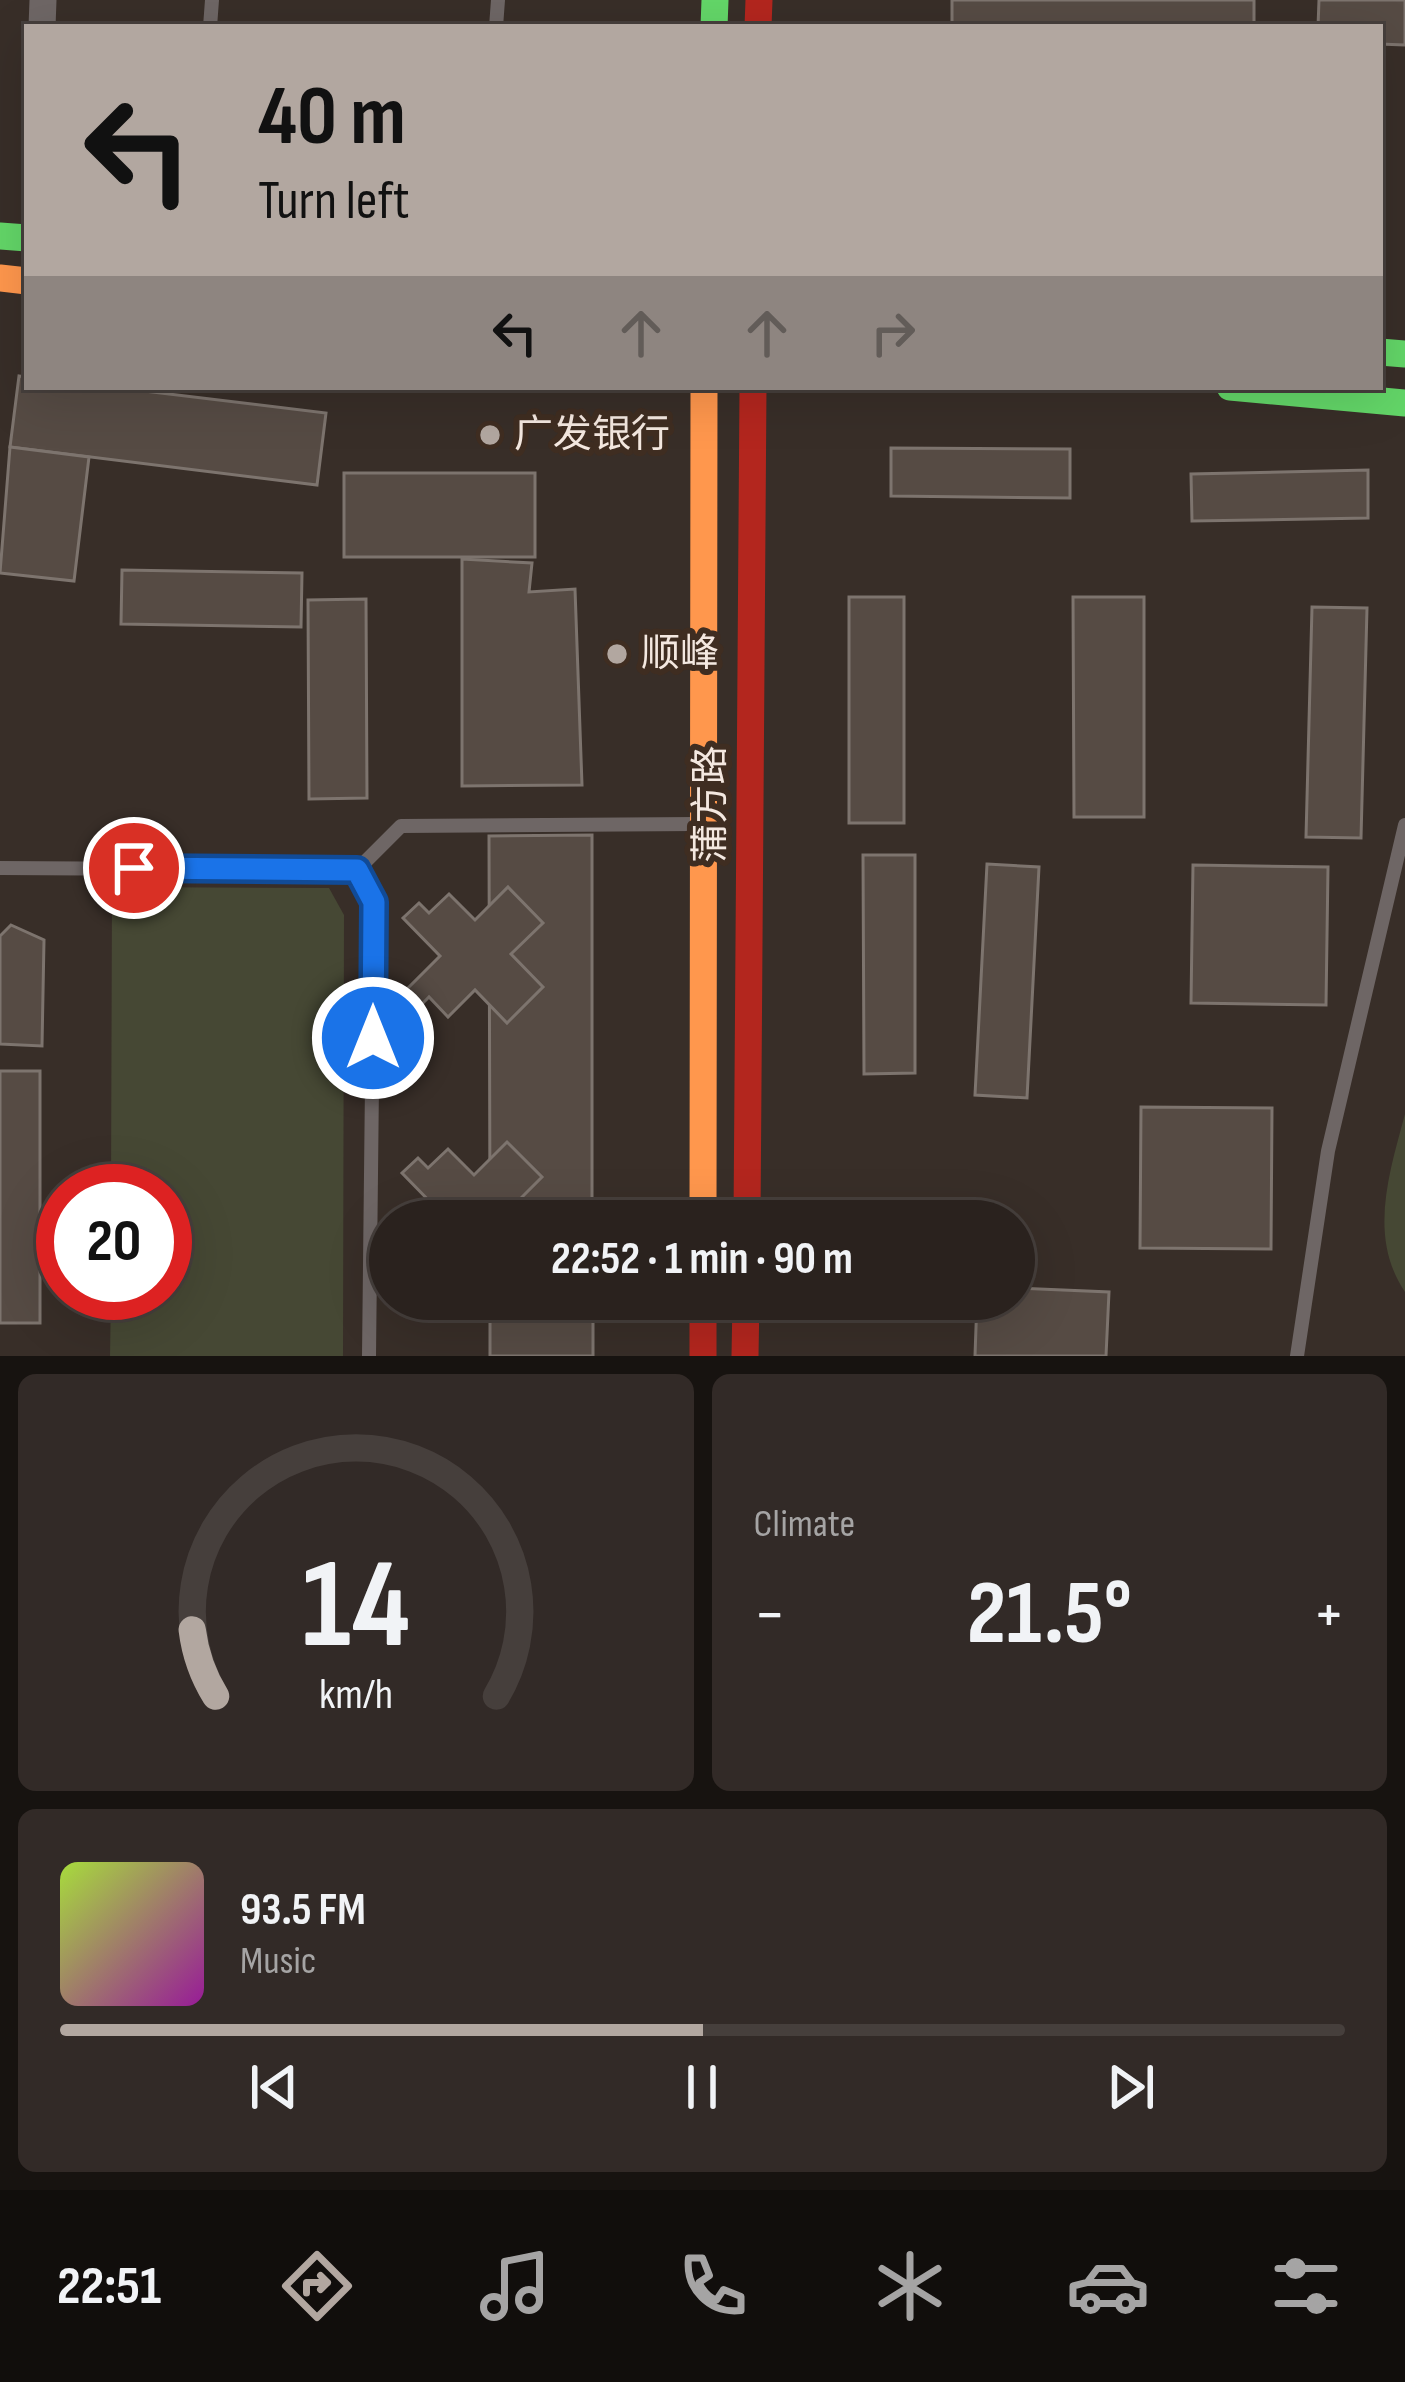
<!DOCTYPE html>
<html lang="en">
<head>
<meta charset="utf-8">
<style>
	:root { --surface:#2a221e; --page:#322a27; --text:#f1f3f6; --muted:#a5a4a4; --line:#463f3c; --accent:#b2a7a0 }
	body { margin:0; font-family:"Sofia Sans Condensed","Noto Sans SC",sans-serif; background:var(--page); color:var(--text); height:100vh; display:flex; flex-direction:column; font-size:45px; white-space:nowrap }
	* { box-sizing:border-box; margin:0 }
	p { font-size:39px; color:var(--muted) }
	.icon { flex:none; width:66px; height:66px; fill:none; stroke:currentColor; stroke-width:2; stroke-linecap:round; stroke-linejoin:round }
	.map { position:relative; height:1356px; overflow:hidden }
	.details { display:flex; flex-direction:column; gap:18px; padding:18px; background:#171310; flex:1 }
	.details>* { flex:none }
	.guide { position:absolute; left:24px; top:24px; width:1359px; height:366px; border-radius:0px; box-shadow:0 12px 48px #0002,0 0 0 3px var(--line); background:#b2a7a0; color:#111; overflow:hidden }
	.speed { position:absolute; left:36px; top:1164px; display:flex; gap:24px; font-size:60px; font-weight:700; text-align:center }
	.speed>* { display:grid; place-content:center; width:156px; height:156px; border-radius:50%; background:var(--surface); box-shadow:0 12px 48px #0002,0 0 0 3px var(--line); line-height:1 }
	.speed .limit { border:18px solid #d22; background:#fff; color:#111 }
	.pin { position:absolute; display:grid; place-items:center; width:102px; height:102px; color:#fff; margin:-51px; border:6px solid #fff; border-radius:50%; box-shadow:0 3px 12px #0007 }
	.me { position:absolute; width:132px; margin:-66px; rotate:0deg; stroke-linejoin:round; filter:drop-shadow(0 0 9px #0008) }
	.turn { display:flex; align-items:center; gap:42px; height:252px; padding:0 36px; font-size:54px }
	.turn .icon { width:156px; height:156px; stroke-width:2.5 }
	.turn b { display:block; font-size:84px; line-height:102px }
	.lanes { display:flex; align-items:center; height:114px; padding:0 36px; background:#0003; justify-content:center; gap:60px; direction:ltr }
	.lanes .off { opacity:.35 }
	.big { font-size:90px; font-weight:700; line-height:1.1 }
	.details .widget { flex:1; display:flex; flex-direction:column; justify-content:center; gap:18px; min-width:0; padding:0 42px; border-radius:18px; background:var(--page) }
	.details .dial { align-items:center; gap:0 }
	.dial svg { height:312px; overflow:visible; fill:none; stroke:var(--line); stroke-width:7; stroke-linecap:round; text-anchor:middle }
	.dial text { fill:var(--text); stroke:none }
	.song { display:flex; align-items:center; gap:36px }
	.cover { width:144px; height:144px; border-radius:18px; background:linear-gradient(135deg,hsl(80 70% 55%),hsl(300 70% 35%)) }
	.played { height:12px; border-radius:6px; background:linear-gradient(90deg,var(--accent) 50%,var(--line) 50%) }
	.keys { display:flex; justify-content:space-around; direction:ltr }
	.heat { display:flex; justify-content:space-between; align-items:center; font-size:66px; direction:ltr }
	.details .tiles { flex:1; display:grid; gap:18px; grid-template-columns:1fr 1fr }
	.widget:last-child { grid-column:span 2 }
	.trip { position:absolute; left:369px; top:1200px; width:666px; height:120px; border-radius:60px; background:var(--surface); box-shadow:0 12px 48px #0002,0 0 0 3px var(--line); font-weight:700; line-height:120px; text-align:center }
	.tab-bar { display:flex; height:192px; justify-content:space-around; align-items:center; background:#110e0c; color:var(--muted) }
	.tab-bar .icon { width:84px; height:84px }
	.tab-bar .on { color:var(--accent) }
	.tab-bar b { font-size:54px; color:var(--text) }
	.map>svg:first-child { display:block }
	.green { fill:#464834 }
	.building { fill:#564b44; stroke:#7d746e; stroke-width:3 }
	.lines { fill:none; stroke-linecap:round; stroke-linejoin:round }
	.lane { stroke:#6e6665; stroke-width:14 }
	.street { stroke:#6e6665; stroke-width:27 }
	.fast { stroke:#63d668; stroke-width:27 }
	.slow { stroke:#ff974d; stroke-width:27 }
	.jam { stroke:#b3261e; stroke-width:27 }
	.route-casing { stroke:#114b97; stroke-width:30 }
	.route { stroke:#1a73e8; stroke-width:21 }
	.poi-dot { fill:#b2a7a0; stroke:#3f2d21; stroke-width:4.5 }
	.labels { text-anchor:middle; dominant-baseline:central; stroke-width:12; stroke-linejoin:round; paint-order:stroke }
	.poi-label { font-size:39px; fill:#f4e8e0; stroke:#3f2d21; text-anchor:start }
	.street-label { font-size:39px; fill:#f4e8e0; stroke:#3f2d21 }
</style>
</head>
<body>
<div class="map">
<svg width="1405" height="1356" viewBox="0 0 1405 1356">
	<rect width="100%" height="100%" fill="#382e28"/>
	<g class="green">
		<path d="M112,887L329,888L344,915L343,1356H110L111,1293H165V1191H111Z"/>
		<path d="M1405,1114V1292C1368,1237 1389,1174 1405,1114Z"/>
	</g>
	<g class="building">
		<rect x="952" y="0" width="302" height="27"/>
		<path d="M1319,0H1405V45L1380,44V27H1318Z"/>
		<path d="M19,376L27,377V387H111L326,413L317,485L10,447Z"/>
		<path d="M10,447L89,457L74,581L0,573Z"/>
		<path d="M891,448L1070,449V498L891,496Z"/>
		<path d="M1368,470V518L1192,521L1191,474Z"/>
		<rect x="344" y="473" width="191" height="84"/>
		<path d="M462,559L532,563L529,592L575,589L582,785L462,786Z"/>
		<path d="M122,570L302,573L301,627L121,624Z"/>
		<rect x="849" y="597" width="55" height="226"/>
		<path d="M1073,597H1144V817H1074Z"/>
		<path d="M366,599L367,798L309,799L308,600Z"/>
		<path d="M1312,607L1367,608L1361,838L1306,837Z"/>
		<path d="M592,835V1221H490L489,836Z"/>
		<path d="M863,855H915V1073L864,1074Z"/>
		<path d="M987,864L1039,867L1027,1098L975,1095Z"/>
		<path d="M1193,865L1328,867L1326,1005L1191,1003Z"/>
		<path d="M508,887L543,923L511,954L543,987L507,1023L475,990L448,1017L429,997L419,1007L404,992L440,956L403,918L419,903L429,913L449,894L475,920Z"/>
		<path d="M11,925L44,940L42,1046L0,1044V936Z"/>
		<rect x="0" y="1071" width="40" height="252"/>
		<path d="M1141,1107L1272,1108L1271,1249L1140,1248Z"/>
		<path d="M507,1142L542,1177L510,1209L522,1221H429L439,1211L402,1173L418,1158L428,1168L448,1149L474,1175Z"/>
		<path d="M1014,1288L1109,1292L1106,1356H975L977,1299H1014Z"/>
		<rect x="490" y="1299" width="103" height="57"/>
	</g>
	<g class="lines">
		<g class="lane">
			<path d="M210,27L212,0"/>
			<path d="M496,27L498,0"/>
			<path d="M0,868L357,870L401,826L697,824"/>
			<path d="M357,870L374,902L369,1356"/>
			<path d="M1297,1356L1328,1151L1405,825"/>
		</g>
		<path class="street" d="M42,27L43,0"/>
		<g class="fast">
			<path d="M714,27L715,0"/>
			<path d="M0,236L27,238"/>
			<path d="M1380,352L1405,354"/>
			<path d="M1230,387L1405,403"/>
		</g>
		<g class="slow">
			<path d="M0,278L27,281"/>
			<path d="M703,1221L704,387"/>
		</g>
		<g class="jam">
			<path d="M758,27L759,0"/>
			<path d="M747,1221L753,387"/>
			<path d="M703,1299V1356"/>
			<path d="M745,1356L746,1299"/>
		</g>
	</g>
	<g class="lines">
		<g class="route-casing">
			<path id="route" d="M134,868L357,870L374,902L373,1038"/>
		</g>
		<use href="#route" class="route"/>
	</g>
	<g class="poi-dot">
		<circle cx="490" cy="435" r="12"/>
		<circle cx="617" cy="654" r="12"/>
	</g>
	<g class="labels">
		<g class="poi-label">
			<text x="514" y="435">广发银行</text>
			<text x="641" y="654">顺峰</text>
		</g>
		<g class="street-label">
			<text transform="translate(711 804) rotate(-90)">蒲方路</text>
		</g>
	</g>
</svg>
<div class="speed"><div class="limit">20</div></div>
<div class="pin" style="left:134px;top:868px;background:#d93025"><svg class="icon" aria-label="arrive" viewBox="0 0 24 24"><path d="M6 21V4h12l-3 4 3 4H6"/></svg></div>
<svg class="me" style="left:373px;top:1038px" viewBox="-20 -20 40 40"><circle r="17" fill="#1a73e8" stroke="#fff" stroke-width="3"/><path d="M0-11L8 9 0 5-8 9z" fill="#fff"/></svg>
<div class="trip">22:52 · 1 min · 90 m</div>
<div class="guide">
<div class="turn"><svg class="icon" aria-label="left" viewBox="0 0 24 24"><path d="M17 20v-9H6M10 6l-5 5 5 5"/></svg><div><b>40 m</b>Turn left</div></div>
<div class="lanes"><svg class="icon" aria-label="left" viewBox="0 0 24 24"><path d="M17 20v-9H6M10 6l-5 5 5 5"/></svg><svg class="icon off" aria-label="ahead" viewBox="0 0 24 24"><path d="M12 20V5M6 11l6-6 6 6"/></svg><svg class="icon off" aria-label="ahead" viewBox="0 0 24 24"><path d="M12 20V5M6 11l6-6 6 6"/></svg><svg class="icon off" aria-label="right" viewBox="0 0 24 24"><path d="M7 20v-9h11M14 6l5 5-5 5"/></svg></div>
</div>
</div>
<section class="details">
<div class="tiles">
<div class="widget dial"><svg viewBox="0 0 100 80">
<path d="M14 69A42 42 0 1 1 86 69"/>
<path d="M14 69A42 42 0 0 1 8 52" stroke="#b2a7a0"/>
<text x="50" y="56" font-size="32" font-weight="700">14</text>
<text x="50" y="72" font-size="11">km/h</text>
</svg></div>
<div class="widget"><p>Climate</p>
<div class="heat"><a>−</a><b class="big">21.5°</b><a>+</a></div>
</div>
<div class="widget">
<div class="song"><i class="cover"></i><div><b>93.5 FM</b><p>Music</p></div></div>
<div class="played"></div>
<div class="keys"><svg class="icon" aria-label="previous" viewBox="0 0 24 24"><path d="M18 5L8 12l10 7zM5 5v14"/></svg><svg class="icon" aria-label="pause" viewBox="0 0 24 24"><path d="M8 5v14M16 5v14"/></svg><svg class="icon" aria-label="next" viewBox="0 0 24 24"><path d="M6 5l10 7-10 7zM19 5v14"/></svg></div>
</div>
</div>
</section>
<nav class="tab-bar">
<b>22:51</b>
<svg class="icon on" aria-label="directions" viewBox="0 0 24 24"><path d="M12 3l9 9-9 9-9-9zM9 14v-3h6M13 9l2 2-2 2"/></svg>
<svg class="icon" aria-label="music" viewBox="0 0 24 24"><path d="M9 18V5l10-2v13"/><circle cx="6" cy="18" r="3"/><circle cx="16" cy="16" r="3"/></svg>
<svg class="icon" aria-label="phone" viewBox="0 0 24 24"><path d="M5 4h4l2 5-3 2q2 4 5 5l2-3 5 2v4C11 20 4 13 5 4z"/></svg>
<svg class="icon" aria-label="climate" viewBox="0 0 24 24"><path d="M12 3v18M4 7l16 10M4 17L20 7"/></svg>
<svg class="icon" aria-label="car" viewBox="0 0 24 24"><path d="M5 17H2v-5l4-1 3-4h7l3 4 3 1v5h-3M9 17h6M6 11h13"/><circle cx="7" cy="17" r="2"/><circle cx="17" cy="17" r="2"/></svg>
<svg class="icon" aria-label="filters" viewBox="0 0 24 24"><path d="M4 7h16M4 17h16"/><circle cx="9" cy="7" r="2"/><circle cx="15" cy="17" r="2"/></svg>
</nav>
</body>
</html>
